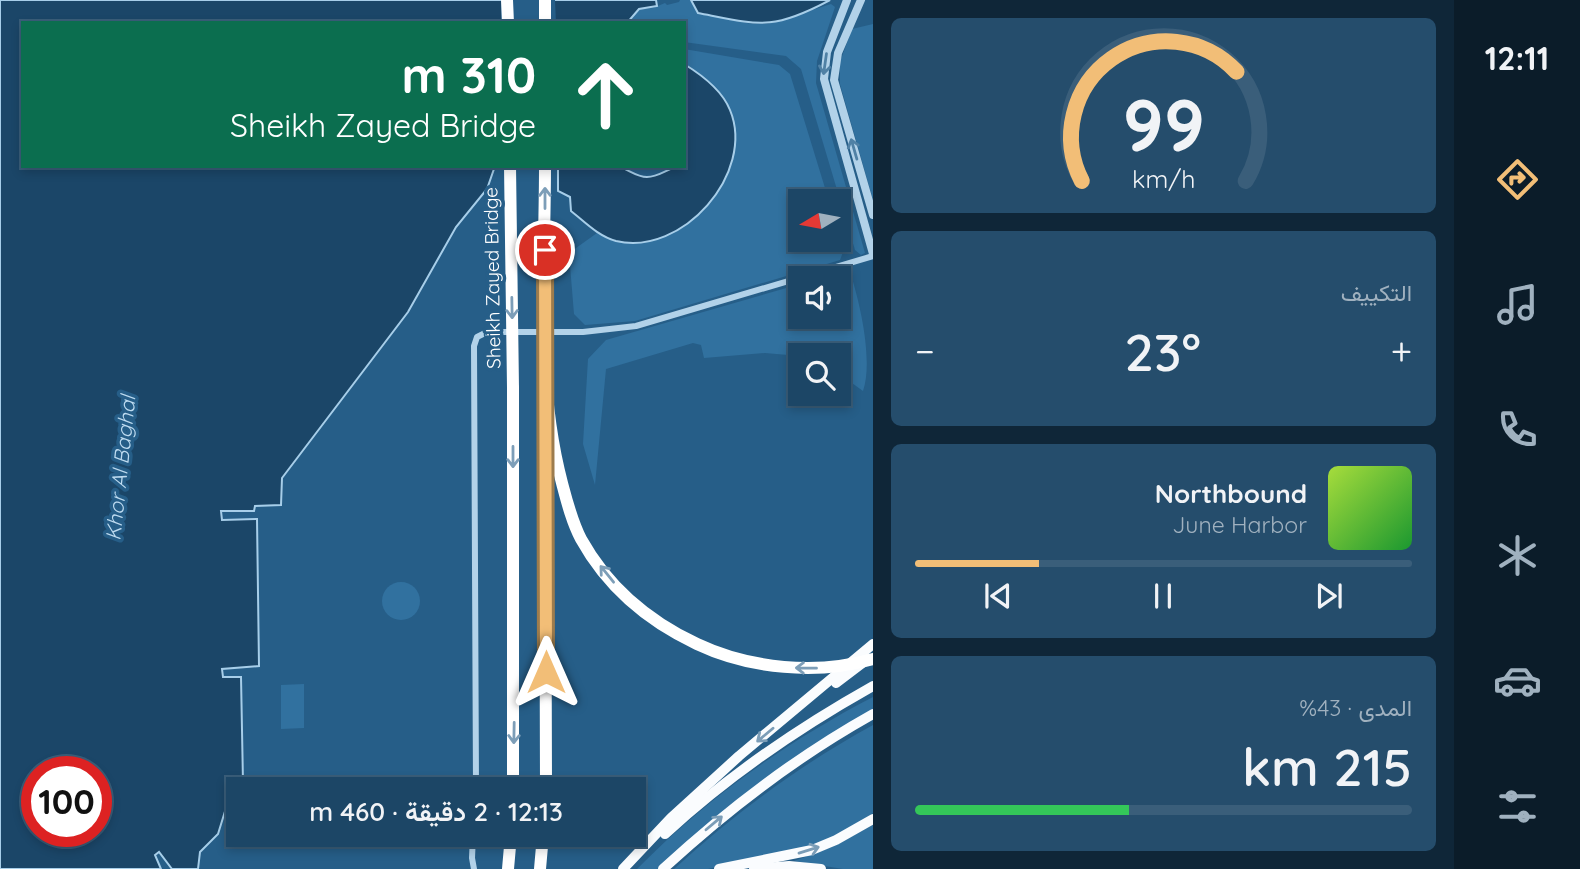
<!DOCTYPE html>
<html lang="ar">
<head>
<meta charset="utf-8">
<style>
	:root { --surface:#1c4666; --page:#254d6c; --text:#f1f3f6; --muted:#a0b1bf; --line:#3a5e7a; --accent:#f2be77 }
	body { margin:0; font-family:Quicksand,Vazirmatn,sans-serif; background:var(--page); color:var(--text); direction:rtl; height:100vh; display:flex; flex-direction:column; font-size:26px; white-space:nowrap }
	* { box-sizing:border-box; margin:0 }
	p { font-size:23px; color:var(--muted) }
	.icon { flex:none; width:38px; height:38px; fill:none; stroke:currentColor; stroke-width:2; stroke-linecap:round; stroke-linejoin:round }
	.map { position:relative; flex:1; overflow:hidden; direction:ltr }
	.panel { display:flex; flex-direction:column; gap:18px; padding:18px; background:#0f2638; width:581px }
	.panel>* { flex:none }
	.guide { position:absolute; left:21px; top:21px; width:665px; height:147px; border-radius:0px; box-shadow:0 4px 10px #0003,0 0 0 2px var(--line); direction:rtl; background:#0b6e4f; color:#fff; overflow:hidden }
	.needle { width:46px; rotate:260deg }
	.fabs { position:absolute; left:788px; top:189px; display:grid; gap:14px }
	.fabs a { display:grid; place-items:center; width:63px; height:63px; border-radius:0px; background:var(--surface); box-shadow:0 4px 10px #0003,0 0 0 2px var(--line); font-size:35px }
	.speed { position:absolute; left:21px; top:756px; display:flex; gap:14px; font-size:35px; font-weight:700; text-align:center }
	.speed>* { display:grid; place-content:center; width:91px; height:91px; border-radius:50%; background:var(--surface); box-shadow:0 4px 10px #0003,0 0 0 2px var(--line); line-height:1 }
	.speed .limit { border:10px solid #d22; background:#fff; color:#111 }
	.pin { position:absolute; display:grid; place-items:center; width:60px; height:60px; color:#fff; margin:-30px; border:4px solid #fff; border-radius:50%; box-shadow:0 2px 7px #0007 }
	.me { position:absolute; width:77px; margin:-38px; rotate:0deg; stroke-linejoin:round; filter:drop-shadow(0 0 5px #0008) }
	.turn { display:flex; align-items:center; gap:24px; height:147px; padding:0 35px; font-size:32px }
	.turn .icon { width:91px; height:91px; stroke-width:2.5 }
	.turn b { display:block; font-size:49px; line-height:60px }
	.big { font-size:52px; font-weight:600; line-height:1.1 }
	.panel .widget { flex:1; display:flex; flex-direction:column; justify-content:center; gap:10px; min-width:0; padding:0 24px; border-radius:10px; background:var(--page) }
	.panel .dial { align-items:center; gap:0 }
	.dial svg { height:182px; overflow:visible; fill:none; stroke:var(--line); stroke-width:7; stroke-linecap:round; text-anchor:middle }
	.dial text { fill:var(--text); stroke:none }
	.song { display:flex; align-items:center; gap:21px }
	.cover { width:84px; height:84px; border-radius:10px; background:linear-gradient(135deg,hsl(80 70% 55%),hsl(130 70% 35%)) }
	.played { height:7px; border-radius:4px; background:linear-gradient(90deg,var(--accent) 25%,var(--line) 25%) }
	.keys { display:flex; justify-content:space-around; direction:ltr }
	.heat { display:flex; justify-content:space-between; align-items:center; font-size:38px; direction:ltr }
	.charge { height:10px; border-radius:5px; background:linear-gradient(90deg,#34c759 43%,var(--line) 0) }
	.trip { position:absolute; left:226px; top:777px; width:420px; height:70px; border-radius:0px; background:var(--surface); box-shadow:0 4px 10px #0003,0 0 0 2px var(--line); font-weight:600; line-height:70px; text-align:center; direction:rtl }
	main { display:flex; flex:1; min-height:0 }
	.tabs { display:flex; flex-direction:column; width:126px; justify-content:space-around; align-items:center; background:#0b1c29; color:var(--muted) }
	.tabs .icon { width:49px; height:49px }
	.tabs .selected { color:var(--accent) }
	.tabs b { font-size:32px; color:var(--text) }
	.map>svg:first-child { display:block }
	.green { fill:#31719f }
	.water { fill:#1b4668; stroke:#a7cee9; stroke-width:2; fill-rule:evenodd }
	.pier { fill:#265e88 }
	.lines { fill:none; stroke-linecap:round; stroke-linejoin:round }
	.minor { stroke:#b2d2e9; stroke-width:6 }
	.tertiary { stroke:#b2d2e9; stroke-width:8 }
	.trunk { stroke:#fafcfe; stroke-width:10 }
	.motorway { stroke:#fff; stroke-width:12 }
	.motorway-bridge { stroke:#fff; stroke-width:12 }
	.oneway { stroke:#5081a5 }
	.oneway2 { stroke:#7d9eb8 }
	.oneway3 { stroke:#7b9db7 }
	.route-casing { stroke:#9d7c4d; stroke-width:18 }
	.route { stroke:#f2be77; stroke-width:12 }
	.labels { text-anchor:middle; dominant-baseline:central; stroke-width:7; stroke-linejoin:round; paint-order:stroke }
	.street-label { font-size:19px; fill:#fff; stroke:#265e88 }
	.water-label { font-size:21px; font-style:italic; fill:#bedbf0; stroke:#265e88 }
</style>
</head>
<body>
<main>
<nav class="tabs">
<b>12:11</b>
<svg class="icon selected" aria-label="directions" viewBox="0 0 24 24"><path d="M12 3l9 9-9 9-9-9zM9 14v-3h6M13 9l2 2-2 2"/></svg>
<svg class="icon" aria-label="music" viewBox="0 0 24 24"><path d="M9 18V5l10-2v13"/><circle cx="6" cy="18" r="3"/><circle cx="16" cy="16" r="3"/></svg>
<svg class="icon" aria-label="phone" viewBox="0 0 24 24"><path d="M5 4h4l2 5-3 2q2 4 5 5l2-3 5 2v4C11 20 4 13 5 4z"/></svg>
<svg class="icon" aria-label="climate" viewBox="0 0 24 24"><path d="M12 3v18M4 7l16 10M4 17L20 7"/></svg>
<svg class="icon" aria-label="car" viewBox="0 0 24 24"><path d="M5 17H2v-5l4-1 3-4h7l3 4 3 1v5h-3M9 17h6M6 11h13"/><circle cx="7" cy="17" r="2"/><circle cx="17" cy="17" r="2"/></svg>
<svg class="icon" aria-label="filters" viewBox="0 0 24 24"><path d="M4 7h16M4 17h16"/><circle cx="9" cy="7" r="2"/><circle cx="15" cy="17" r="2"/></svg>
</nav>
<section class="panel">
<div class="widget dial"><svg viewBox="0 0 100 80">
<path d="M14 69A42 42 0 1 1 86 69"/>
<path d="M14 69A42 42 0 0 1 82 21" stroke="#f2be77"/>
<text x="50" y="56" font-size="32" font-weight="700">99</text>
<text x="50" y="72" font-size="11">km/h</text>
</svg></div>
<div class="widget"><p>التكييف</p>
<div class="heat"><a>−</a><b class="big">23°</b><a>+</a></div>
</div>
<div class="widget">
<div class="song"><i class="cover"></i><div><b>Northbound</b><p>June Harbor</p></div></div>
<div class="played"></div>
<div class="keys"><svg class="icon" aria-label="previous" viewBox="0 0 24 24"><path d="M18 5L8 12l10 7zM5 5v14"/></svg><svg class="icon" aria-label="pause" viewBox="0 0 24 24"><path d="M8 5v14M16 5v14"/></svg><svg class="icon" aria-label="next" viewBox="0 0 24 24"><path d="M6 5l10 7-10 7zM19 5v14"/></svg></div>
</div>
<div class="widget"><p>المدى · 43%</p><b class="big">215 km</b><div class="charge"></div></div>
</section>
<div class="map">
<svg width="873" height="869" viewBox="0 0 873 869">
	<rect width="100%" height="100%" fill="#265e88"/>
	<g class="green">
		<path d="M680,0H691L698,13L752,24H768L831,4L835,7L817,61L816,83L865,253L861,255L855,250L801,69L786,56L684,42V23H627L639,9L653,8L665,3L667,5L679,2Z"/>
		<path d="M873,24V200L840,84V62L852,29Z"/>
		<path d="M684,49L779,65L790,74L829,201H800V240H838V234L843,252L840,260L635,321L585,325L574,314L569,253L597,233L616,241L726,178C743,122 732,97 684,64Z"/>
		<path d="M845,272L851,275C861,307 873,362 863,391L838,373V355L800,356L765,353L704,358L701,345L693,343L606,369L595,485L583,444L588,359L606,340L800,284L795,303L800,305V317H838V278H825Z"/>
		<circle cx="401" cy="601" r="19"/>
		<path d="M304,684V728L281,729V685Z"/>
		<path d="M873,697V715L810,749L660,869H637C706,799 786,742 873,697Z"/>
		<path d="M873,725V813L845,832L811,846L708,869H674C735,813 800,765 873,725Z"/>
		<path d="M873,825V869H843L794,861L832,847Z"/>
	</g>
	<g class="water">
		<path d="M0,0H656L657,6L639,9L627,23H23V166H495L487,189L456,227L408,312L282,478L281,505L255,506L254,511H221L222,520L257,519L259,666L222,669L223,677H241L243,783L241,789H238L236,800L226,808L218,834L200,852L198,869H172L159,852L155,855L161,869H0ZM37,772H96V831H37Z"/>
		<path d="M691,0H830C772,31 760,25 698,13Z"/>
		<path d="M684,64C702,75 722,90 730,110C756,173 682,257 616,241C598,236 585,222 571,211L570,197L558,191V166C577,166 597,164 615,166C626,167 635,177 647,177C661,177 669,166 684,166Z"/>
	</g>
	<path class="pier" d="M501,0H555L556,23H501Z"/>
	<g class="lines">
		<g class="minor">
			<path d="M476,789L474,346L477,337L487,332H583L636,326L873,256"/>
			<path d="M473,835L472,858L474,869"/>
		</g>
		<g class="tertiary">
			<path d="M847,0L827,52L824,79L873,254"/>
			<path d="M861,0L838,53L834,80L873,215"/>
		</g>
		<g class="trunk">
			<path d="M836,683L865,661"/>
			<path d="M665,834C728,776 798,728 873,686"/>
			<path d="M623,869L671,818L739,756L873,644"/>
			<path d="M663,869C728,809 796,757 873,714"/>
			<path d="M719,869L812,850L836,840L873,819"/>
			<path d="M754,869L789,866L821,869"/>
		</g>
		<g class="motorway">
			<path d="M507,0L508,23"/>
			<path d="M545,23V0"/>
			<path d="M513,388V789"/>
			<path d="M545,412L546,789"/>
			<path d="M508,869L511,835"/>
			<path d="M540,869L543,835"/>
		</g>
		<g class="motorway-bridge">
			<path d="M510,166L513,388"/>
			<path d="M545,166C545,272 535,381 562,483C567,502 572,522 581,539C607,586 648,621 697,644C750,669 817,675 873,659"/>
		</g>
	</g>
	<defs><path id="oneway-shaft" d="M-6 0H5M1.5-3L5.5 0L1.5 3" fill="none" stroke-width="1.6" stroke-linecap="round" stroke-linejoin="round" transform="scale(1.75)"/></defs>
	<g class="oneway">
		<use href="#oneway-shaft" transform="translate(825 64) rotate(98)"/>
		<use href="#oneway-shaft" transform="translate(854 149) rotate(-106)"/>
	</g>
	<g class="oneway2">
		<use href="#oneway-shaft" transform="translate(545 198) rotate(-90)"/>
		<use href="#oneway-shaft" transform="translate(512 308) rotate(89)"/>
		<use href="#oneway-shaft" transform="translate(513 457) rotate(90)"/>
		<use href="#oneway-shaft" transform="translate(607 574) rotate(-129)"/>
		<use href="#oneway-shaft" transform="translate(806 668) rotate(-179)"/>
		<use href="#oneway-shaft" transform="translate(514 733) rotate(91)"/>
	</g>
	<g class="oneway3">
		<use href="#oneway-shaft" transform="translate(765 735) rotate(140)"/>
		<use href="#oneway-shaft" transform="translate(714 823) rotate(-40)"/>
		<use href="#oneway-shaft" transform="translate(809 850) rotate(-17)"/>
	</g>
	<g class="lines">
		<g class="route-casing">
			<path id="route" d="M545,250L546,672"/>
		</g>
		<use href="#route" class="route"/>
	</g>
	<g class="labels">
		<g class="street-label">
			<text transform="translate(492 278) rotate(-91)">Sheikh Zayed Bridge</text>
		</g>
		<g class="water-label">
			<text transform="translate(120 468) rotate(-84)">Khor Al Baghal</text>
		</g>
	</g>
</svg>
<div class="fabs">
<a><svg class="needle" viewBox="-14 -14 28 28"><path d="M0-13l5 13h-10z" fill="#e53935"/><path d="M0 13l5-13h-10z" fill="#a0b1bf"/></svg></a>
<a><svg class="icon" aria-label="sound" viewBox="0 0 24 24"><path d="M4 9h4l5-4v14l-5-4H4zM17 9q2 3 0 6"/></svg></a>
<a><svg class="icon" aria-label="search" viewBox="0 0 24 24"><circle cx="10" cy="10" r="6"/><path d="M15 15l6 6"/></svg></a>
</div>
<div class="speed"><div class="limit">100</div></div>
<div class="pin" style="left:545px;top:250px;background:#d93025"><svg class="icon" aria-label="arrive" viewBox="0 0 24 24"><path d="M6 21V4h12l-3 4 3 4H6"/></svg></div>
<svg class="me" style="left:546px;top:672px" viewBox="-20 -20 40 40"><path d="M0-17L14 15 0 8-14 15z" fill="#f2be77" stroke="#fff" stroke-width="4"/></svg>
<div class="trip">12:13 · 2 دقيقة · 460 m</div>
<div class="guide">
<div class="turn"><svg class="icon" aria-label="ahead" viewBox="0 0 24 24"><path d="M12 20V5M6 11l6-6 6 6"/></svg><div><b>310 m</b>Sheikh Zayed Bridge</div></div>
</div>
</div>
</main>
</body>
</html>
